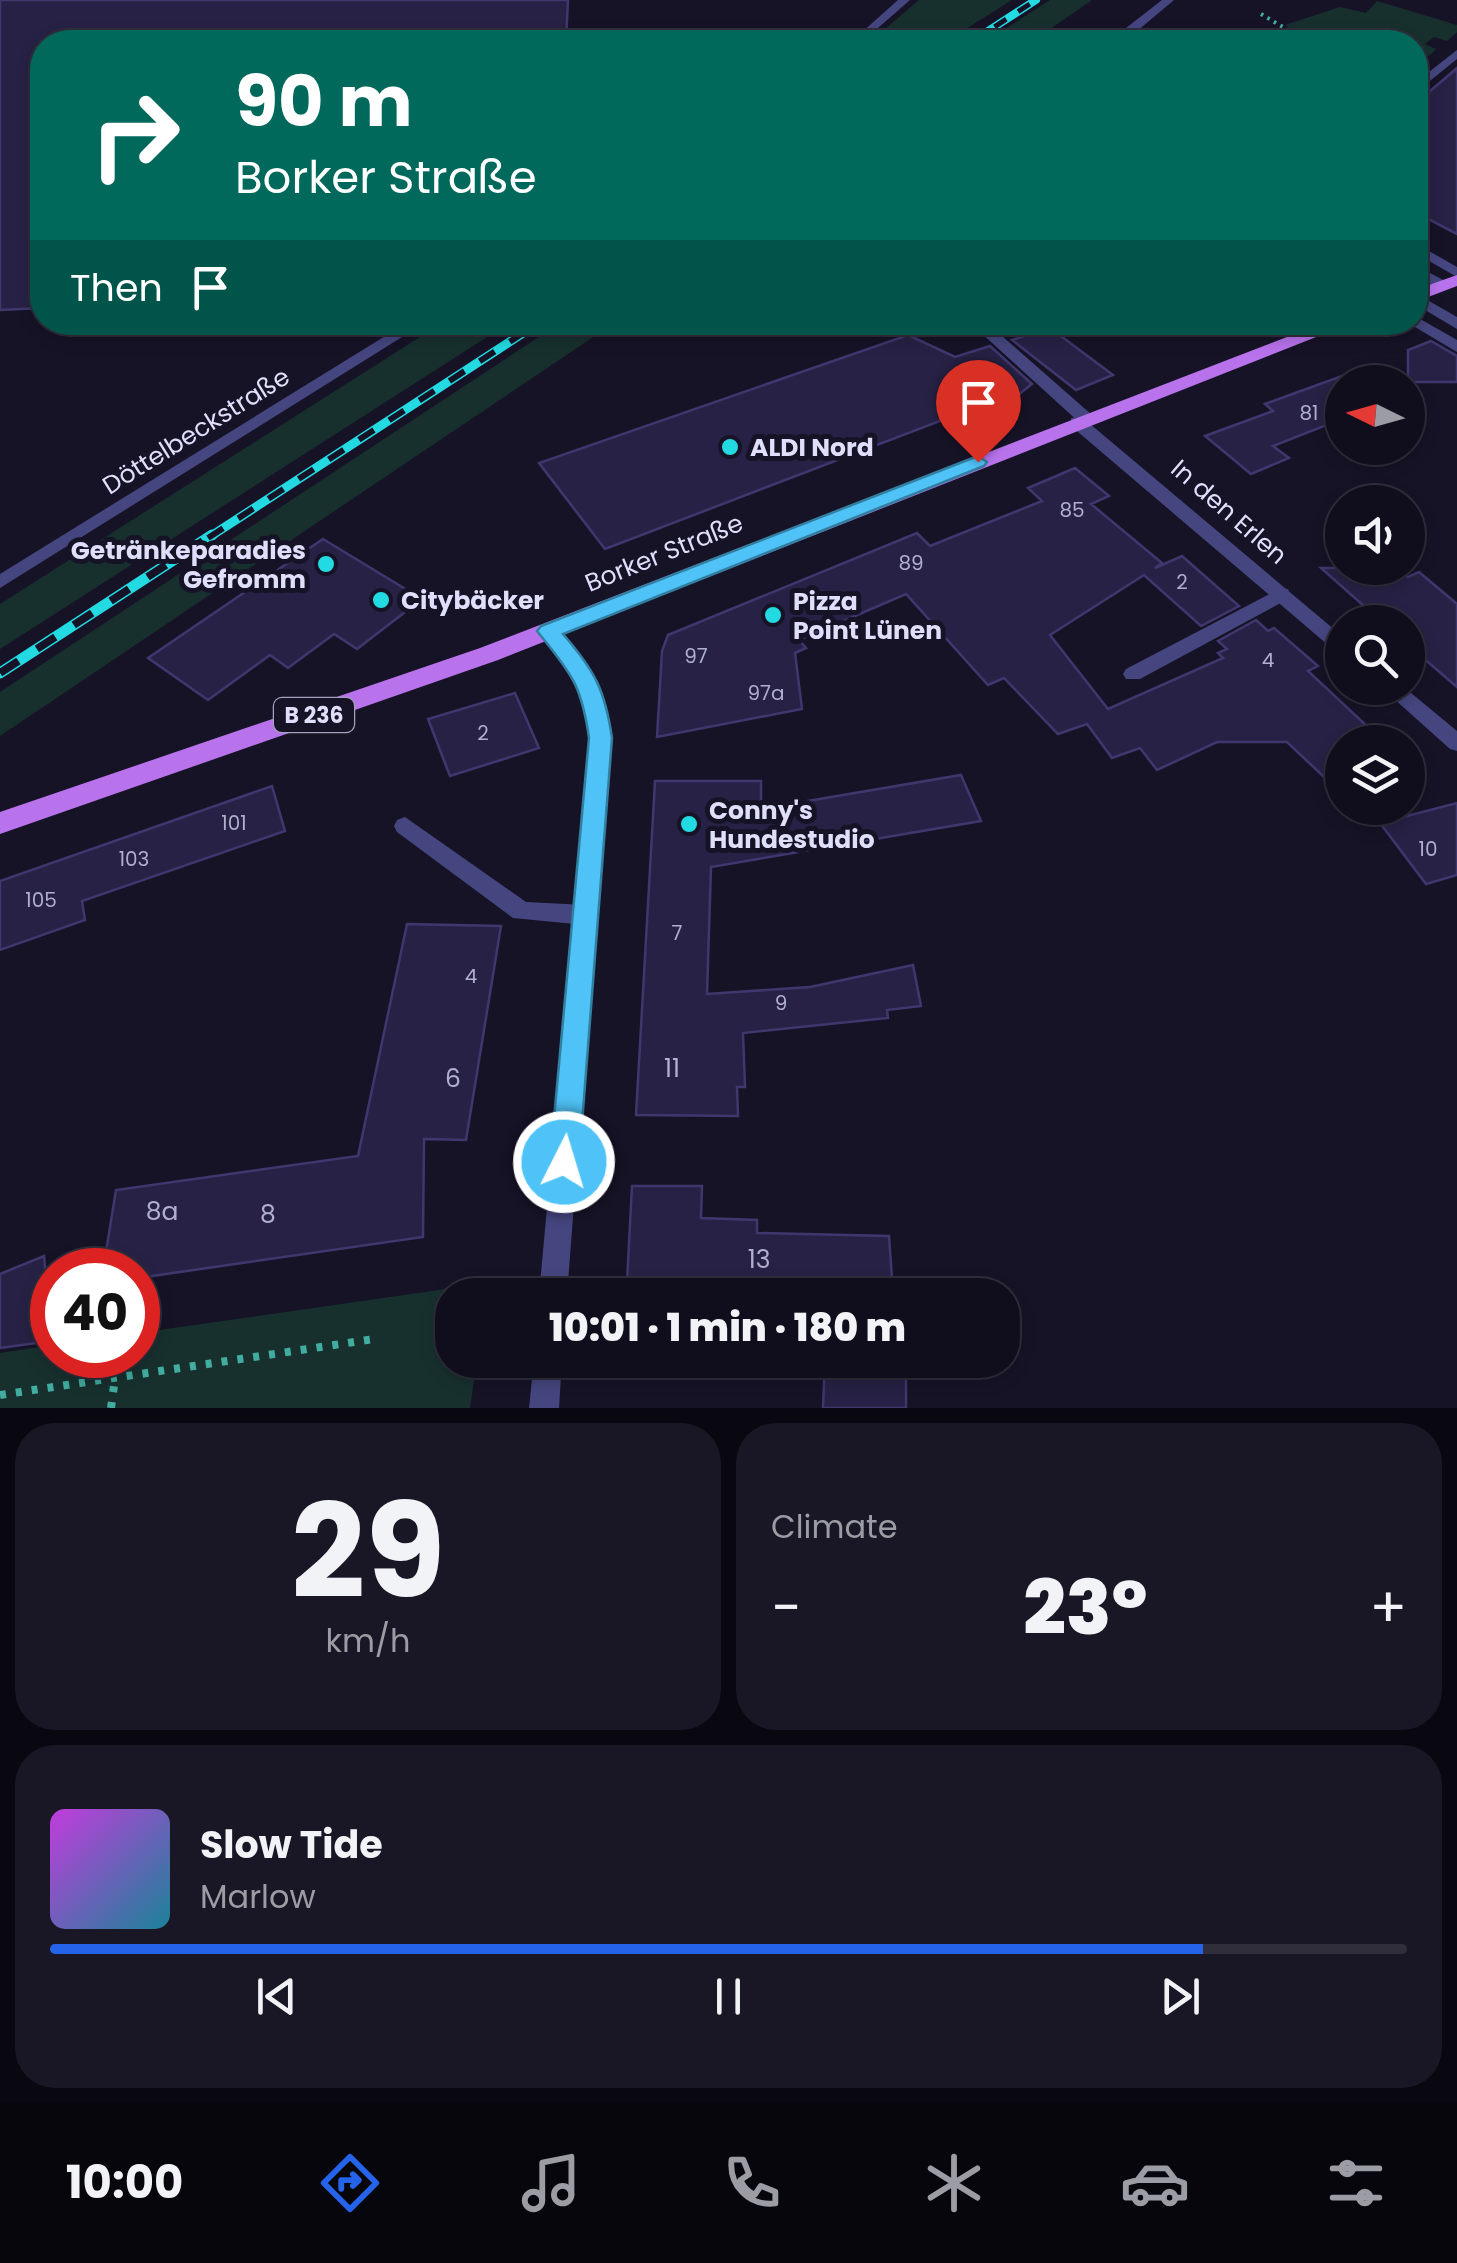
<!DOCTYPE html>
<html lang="en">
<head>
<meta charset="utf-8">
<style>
	:root { --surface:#100e1d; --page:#191726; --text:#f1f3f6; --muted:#9c9ca4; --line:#302e3b; --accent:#2563eb }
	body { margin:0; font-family:Poppins,sans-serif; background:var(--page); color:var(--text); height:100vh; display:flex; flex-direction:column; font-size:38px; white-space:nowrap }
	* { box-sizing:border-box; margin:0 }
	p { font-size:32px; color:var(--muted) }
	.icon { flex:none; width:55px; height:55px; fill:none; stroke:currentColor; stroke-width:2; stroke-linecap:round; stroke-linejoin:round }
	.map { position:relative; height:1408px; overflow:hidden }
	.drawer { display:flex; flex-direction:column; gap:15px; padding:15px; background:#090810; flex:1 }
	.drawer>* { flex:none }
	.hud { position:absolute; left:30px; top:30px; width:1398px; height:305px; border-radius:40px; box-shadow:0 5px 15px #0003,0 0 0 2px var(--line); background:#00695c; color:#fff; overflow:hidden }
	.needle { width:65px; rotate:275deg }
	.controls { position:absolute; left:1325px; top:365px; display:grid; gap:20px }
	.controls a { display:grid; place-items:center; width:100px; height:100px; border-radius:50%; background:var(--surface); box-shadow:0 5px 15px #0003,0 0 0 2px var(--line); font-size:50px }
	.speed { position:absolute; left:30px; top:1248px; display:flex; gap:20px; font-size:50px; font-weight:700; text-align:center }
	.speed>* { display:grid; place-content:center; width:130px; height:130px; border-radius:50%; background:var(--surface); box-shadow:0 5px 15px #0003,0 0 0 2px var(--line); line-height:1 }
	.speed .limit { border:15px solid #d22; background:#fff; color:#111 }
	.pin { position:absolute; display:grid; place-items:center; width:85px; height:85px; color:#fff; margin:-102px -42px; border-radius:50% 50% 50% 0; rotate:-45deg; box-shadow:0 0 10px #0007 }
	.pin .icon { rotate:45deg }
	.me { position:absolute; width:110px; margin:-55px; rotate:5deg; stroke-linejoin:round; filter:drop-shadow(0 0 8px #0008) }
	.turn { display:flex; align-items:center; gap:35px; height:210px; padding:0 40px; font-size:45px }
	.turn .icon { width:130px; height:130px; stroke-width:2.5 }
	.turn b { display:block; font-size:70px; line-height:85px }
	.then { display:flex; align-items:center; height:95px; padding:0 40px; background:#0003; gap:20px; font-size:38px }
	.big { font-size:75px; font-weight:800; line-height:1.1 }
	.drawer .card { flex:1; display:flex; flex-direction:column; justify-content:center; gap:15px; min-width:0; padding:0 35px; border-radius:40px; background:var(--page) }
	.drawer .dial { align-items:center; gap:0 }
	.dial b { font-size:130px; line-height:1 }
	.song { display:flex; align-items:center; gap:30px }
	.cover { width:120px; height:120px; border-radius:15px; background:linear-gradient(135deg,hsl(290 70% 55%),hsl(190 70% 35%)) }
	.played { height:10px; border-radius:5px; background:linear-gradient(90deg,var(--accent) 85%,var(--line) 85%) }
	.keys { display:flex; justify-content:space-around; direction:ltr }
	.heat { display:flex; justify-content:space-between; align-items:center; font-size:55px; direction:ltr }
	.drawer .tiles { flex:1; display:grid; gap:15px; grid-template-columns:1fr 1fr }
	.card:last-child { grid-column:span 2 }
	.trip { position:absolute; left:435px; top:1278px; width:585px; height:100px; border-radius:40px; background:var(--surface); box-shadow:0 5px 15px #0003,0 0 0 2px var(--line); font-weight:800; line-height:100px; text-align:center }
	.dock { display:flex; height:160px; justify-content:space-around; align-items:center; background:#06060c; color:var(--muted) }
	.dock .icon { width:70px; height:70px }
	.dock .active { color:var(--accent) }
	.dock b { font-size:45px; color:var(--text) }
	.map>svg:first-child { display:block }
	.green { fill:#17302e }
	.building { fill:#272245; stroke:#3f376e; stroke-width:2.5 }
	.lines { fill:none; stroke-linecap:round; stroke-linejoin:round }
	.path-far1 { stroke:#41ac9f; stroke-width:4; stroke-dasharray:2.5 5; stroke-linecap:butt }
	.path { stroke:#41ac9f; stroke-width:8; stroke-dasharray:6 10; stroke-linecap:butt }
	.service { fill:#45467f; fill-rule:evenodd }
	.minor { fill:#45467f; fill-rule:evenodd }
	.tertiary { fill:#45467f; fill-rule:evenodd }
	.primary { fill:#b873ec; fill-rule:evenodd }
	.rail-far2-casing { stroke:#23dae2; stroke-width:8 }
	.rail-far1-casing { stroke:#23dae2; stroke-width:9 }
	.rail-casing { stroke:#23dae2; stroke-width:11 }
	.rail-far2 { stroke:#161327; stroke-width:5; stroke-dasharray:14; stroke-linecap:butt }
	.rail-far1 { stroke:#161327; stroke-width:6; stroke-dasharray:18; stroke-linecap:butt }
	.rail { stroke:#161327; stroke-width:8; stroke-dasharray:22; stroke-linecap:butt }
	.route { fill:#4fc3f7; stroke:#337fa1; stroke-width:2.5 }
	.poi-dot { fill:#23dae2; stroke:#161327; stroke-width:4 }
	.labels { text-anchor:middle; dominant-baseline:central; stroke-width:10; stroke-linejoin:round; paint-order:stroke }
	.number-label { font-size:20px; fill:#b1afce }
	.shield { fill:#161327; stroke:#a3a1bb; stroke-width:2.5 }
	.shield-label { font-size:22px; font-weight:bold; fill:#dfdefb }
	.street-label { font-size:25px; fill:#dfdefb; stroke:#161327 }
	.poi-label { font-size:25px; font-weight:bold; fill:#dfdefb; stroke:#161327; text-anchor:start }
	.near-number-label { font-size:25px; fill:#b1afce }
</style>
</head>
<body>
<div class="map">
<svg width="1457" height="1408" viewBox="0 0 1457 1408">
	<rect width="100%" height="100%" fill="#161327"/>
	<g class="green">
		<path d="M919,0H1012L945,42H870Z"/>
		<path d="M1050,0H1092L1040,36L1049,42H985Z"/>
		<path d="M1377,1L1457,25V32L1447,41L1434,37L1425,44L1436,49L1429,56L1415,52V42C1371,42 1322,50 1285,25L1340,7L1366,13Z"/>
		<path d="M442,323H509L0,649V604Z"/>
		<path d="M560,323H614L0,736V692Z"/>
		<path d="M488,1283L486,1295H452V1360H477L470,1408H0V1353L52,1345V1355H138V1333Z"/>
	</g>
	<g class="building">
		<path d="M0,0H568L566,42H42V308L0,310Z"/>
		<path d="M1457,68V234L1415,212V104Z"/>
		<path d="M1050,328L1113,375L1076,390L1012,340Z"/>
		<path d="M908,335L955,357L990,346L1032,384L989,418L971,409L605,549L539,463Z"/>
		<path d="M1431,341L1457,356V382H1408V350Z"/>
		<path d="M1342,376V419L1273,446L1289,458L1251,474L1205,436L1273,411L1265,404Z"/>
		<path d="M1075,468L1109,496L1091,504L1162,563L1155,568L1182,556L1239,606L1201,626L1144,575L1050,635L1108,709L1223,658L1218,653L1227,649L1218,641L1256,620L1268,631L1274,628L1318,666L1308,671L1384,742H1342V794L1287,742H1217L1157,770L1140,748L1112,758L1087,724L1058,734L1004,678L988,685L906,594L799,640L806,648L795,653L802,709L657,737L662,651L668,635L917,533L930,546L1042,501L1028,488Z"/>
		<path d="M323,539L422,599L357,649L334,634L288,668L270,655L208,700L148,658Z"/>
		<path d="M1321,568H1396L1408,577L1419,572L1457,604V687L1408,645V622H1382Z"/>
		<path d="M515,693L539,748L450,776L428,719Z"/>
		<path d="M961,775L981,821L711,867L707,994L810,987L913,965L921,1006L887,1010L888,1018L743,1033L745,1087H737L738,1116L636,1115L655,781H761V809Z"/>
		<path d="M272,786L285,831L82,901L85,920L0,950V881Z"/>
		<path d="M1457,803V875L1426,884L1380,823Z"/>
		<path d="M407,924L501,926L466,1140L424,1139L423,1237L138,1278V1270H103L116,1190L358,1156Z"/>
		<path d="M632,1186H702L701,1218L757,1220V1233L889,1236L893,1293L754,1290V1295H660L659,1283L627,1282Z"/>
		<path d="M44,1256L52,1341L0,1348V1274Z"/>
		<path d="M825,1360H906V1408H823Z"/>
	</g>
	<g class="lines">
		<path class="path-far1" d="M1261,14L1298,36L1299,42"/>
		<g class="path">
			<path d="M0,1395L374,1339"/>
			<path d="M111,1408L115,1378"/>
		</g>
		<g class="service">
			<path d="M898,0H910L862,42H851Z"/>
			<path d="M1162,0H1174L1124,42H1111L1112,39Z"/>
			<path d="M1457,50V59L1415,93V83Z"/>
			<path d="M1415,243L1457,267V277L1415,253Z"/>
			<path d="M1415,265L1447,282L1449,285L1437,288L1415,275Z"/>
			<path d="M1415,293L1457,317V329L1415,304Z"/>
			<path d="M1415,316L1457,340V352L1410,324L1415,322Z"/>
			<path d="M408,322H426L0,588V574Z"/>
			<path d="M969,322H986L1092,415V423H1080Z"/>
			<path d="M1281,588L1288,589L1290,594L1288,599L1140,679H1126L1123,674L1126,669Z"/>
			<path d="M405,817L526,902L585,905L593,908L596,915L593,922L585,925L513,918L397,832L394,826L397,820Z"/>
		</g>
		<g class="minor">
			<path d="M1077,417L1083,418L1342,636V653L1335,651L1071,426V418Z"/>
			<path d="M1382,688H1405L1457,731V751L1450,749Z"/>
		</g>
		<g class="tertiary">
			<path d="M548,624C584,639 604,703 610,738L567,1295H539L590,738C581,681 568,676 538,631Z"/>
			<path d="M534,1360H562L559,1408H529Z"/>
		</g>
		<g class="primary">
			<path d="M1457,275V286L1415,302V290Z"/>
			<path d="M1326,322H1354L498,660L0,834V812L480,648Z"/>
		</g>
		<g class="rail-far2-casing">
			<path id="rail-far2" d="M971,42L1036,0"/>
		</g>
		<g class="rail-far1-casing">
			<path id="rail-far1" d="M208,538L540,322"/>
		</g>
		<g class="rail-casing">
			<path id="rail" d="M0,673L212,535"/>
		</g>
		<use href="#rail-far2" class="rail-far2"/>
		<use href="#rail-far1" class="rail-far1"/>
		<use href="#rail" class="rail"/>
	</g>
	<path class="route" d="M978,456L987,462L984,466L563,634C595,671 605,690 612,738L579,1162L575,1171L564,1176L554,1171L550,1162L589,738C582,688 573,675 541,636L537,631L541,626Z"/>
	<g class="poi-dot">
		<circle cx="730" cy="447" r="10"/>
		<circle cx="326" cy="564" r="10"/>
		<circle cx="381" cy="600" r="10"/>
		<circle cx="773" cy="615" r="10"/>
		<circle cx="689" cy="824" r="10"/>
	</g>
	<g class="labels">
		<g class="number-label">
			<text x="1309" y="413">81</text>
			<text x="1072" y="510">85</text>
			<text x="911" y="563">89</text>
			<text x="1182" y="582">2</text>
			<text x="696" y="656">97</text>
			<text x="1268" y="660">4</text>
			<text x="766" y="693">97a</text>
			<text x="483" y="733">2</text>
			<text x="234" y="823">101</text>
			<text x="1428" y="849">10</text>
			<text x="134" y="859">103</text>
			<text x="41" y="900">105</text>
			<text x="677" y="933">7</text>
			<text x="471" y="976">4</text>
			<text x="781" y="1003">9</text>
		</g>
		<rect class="shield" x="274" y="698" width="80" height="34" rx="8"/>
		<g class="shield-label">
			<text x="314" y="715">B 236</text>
		</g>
		<g class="street-label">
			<text transform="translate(196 431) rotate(-32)">Döttelbeckstraße</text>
			<text transform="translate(1229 512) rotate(41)">In den Erlen</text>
			<text transform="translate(664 553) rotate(-22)">Borker Straße</text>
		</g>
		<g class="poi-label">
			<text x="750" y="447">ALDI Nord</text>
			<text x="306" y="550" text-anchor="end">Getränkeparadies<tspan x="306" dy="29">Gefromm</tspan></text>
			<text x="401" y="600">Citybäcker</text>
			<text x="793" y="601">Pizza<tspan x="793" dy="29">Point Lünen</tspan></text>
			<text x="709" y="810">Conny's<tspan x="709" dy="29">Hundestudio</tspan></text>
		</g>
		<g class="near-number-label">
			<text x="672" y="1068">11</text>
			<text x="453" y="1078">6</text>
			<text x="162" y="1211">8a</text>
			<text x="268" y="1214">8</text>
			<text x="759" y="1259">13</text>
		</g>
	</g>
</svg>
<div class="controls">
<a><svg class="needle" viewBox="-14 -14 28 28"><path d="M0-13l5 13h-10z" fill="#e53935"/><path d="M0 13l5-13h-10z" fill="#9c9ca4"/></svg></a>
<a><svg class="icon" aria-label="sound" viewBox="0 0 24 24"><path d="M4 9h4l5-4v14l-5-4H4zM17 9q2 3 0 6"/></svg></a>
<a><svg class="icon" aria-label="search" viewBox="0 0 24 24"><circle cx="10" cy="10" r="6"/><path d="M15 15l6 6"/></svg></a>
<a><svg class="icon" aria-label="layers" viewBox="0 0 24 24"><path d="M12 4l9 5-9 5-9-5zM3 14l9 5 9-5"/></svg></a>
</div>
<div class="speed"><div class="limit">40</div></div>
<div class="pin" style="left:978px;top:462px;background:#d93025"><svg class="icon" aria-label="arrive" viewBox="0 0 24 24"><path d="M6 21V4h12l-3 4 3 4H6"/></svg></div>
<svg class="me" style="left:564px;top:1162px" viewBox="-20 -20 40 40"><circle r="17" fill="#4fc3f7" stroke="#fff" stroke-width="3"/><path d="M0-11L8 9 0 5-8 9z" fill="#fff"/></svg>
<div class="trip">10:01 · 1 min · 180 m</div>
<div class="hud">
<div class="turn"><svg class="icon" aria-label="right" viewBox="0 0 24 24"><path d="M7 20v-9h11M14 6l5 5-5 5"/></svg><div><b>90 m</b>Borker Straße</div></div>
<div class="then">Then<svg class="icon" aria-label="arrive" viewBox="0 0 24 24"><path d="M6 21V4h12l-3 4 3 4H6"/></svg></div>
</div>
</div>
<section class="drawer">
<div class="tiles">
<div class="card dial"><b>29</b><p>km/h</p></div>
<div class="card"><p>Climate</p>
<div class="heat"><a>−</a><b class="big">23°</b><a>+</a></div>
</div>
<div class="card">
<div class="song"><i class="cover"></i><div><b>Slow Tide</b><p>Marlow</p></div></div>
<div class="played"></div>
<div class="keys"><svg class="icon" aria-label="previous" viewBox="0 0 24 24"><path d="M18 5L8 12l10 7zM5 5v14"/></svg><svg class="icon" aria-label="pause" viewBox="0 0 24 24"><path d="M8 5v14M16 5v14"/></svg><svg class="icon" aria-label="next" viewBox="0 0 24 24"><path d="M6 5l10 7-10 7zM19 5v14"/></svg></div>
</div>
</div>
</section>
<nav class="dock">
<b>10:00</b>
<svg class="icon active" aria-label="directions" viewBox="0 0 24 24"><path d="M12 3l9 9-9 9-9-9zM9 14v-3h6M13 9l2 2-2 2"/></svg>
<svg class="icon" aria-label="music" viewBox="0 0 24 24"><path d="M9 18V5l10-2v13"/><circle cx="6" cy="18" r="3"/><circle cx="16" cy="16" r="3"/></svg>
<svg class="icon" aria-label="phone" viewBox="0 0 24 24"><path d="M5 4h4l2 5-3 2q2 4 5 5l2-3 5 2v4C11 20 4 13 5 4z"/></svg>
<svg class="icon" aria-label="climate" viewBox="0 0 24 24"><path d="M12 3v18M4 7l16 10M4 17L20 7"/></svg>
<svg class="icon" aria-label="car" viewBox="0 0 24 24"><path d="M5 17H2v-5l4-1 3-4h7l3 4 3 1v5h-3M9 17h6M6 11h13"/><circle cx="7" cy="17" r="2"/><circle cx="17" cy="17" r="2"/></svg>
<svg class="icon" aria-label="filters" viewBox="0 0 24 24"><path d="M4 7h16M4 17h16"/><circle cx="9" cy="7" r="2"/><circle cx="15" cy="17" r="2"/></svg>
</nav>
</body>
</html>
